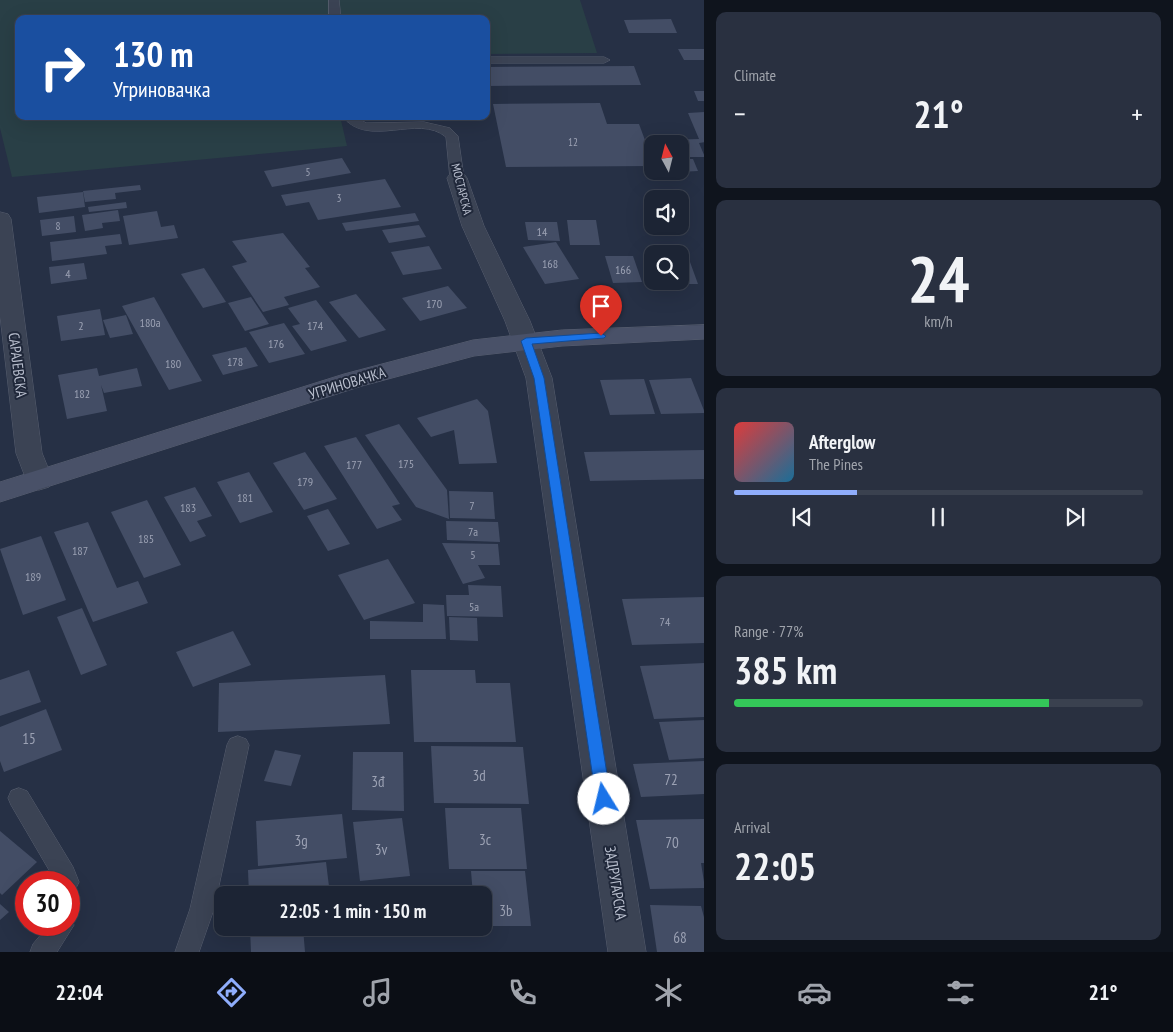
<!DOCTYPE html>
<html lang="en">
<head>
<meta charset="utf-8">
<style>
	:root { --surface:#1c2434; --page:#293040; --text:#f1f3f6; --muted:#a0a4ac; --line:#3a414f; --accent:#8fadfc }
	body { margin:0; font-family:"PT Sans Narrow",sans-serif; background:var(--page); color:var(--text); height:100vh; display:flex; flex-direction:column; font-size:19px; white-space:nowrap }
	* { box-sizing:border-box; margin:0 }
	p { font-size:16px; color:var(--muted) }
	.icon { flex:none; width:28px; height:28px; fill:none; stroke:currentColor; stroke-width:2; stroke-linecap:round; stroke-linejoin:round }
	.map { position:relative; flex:1; overflow:hidden }
	.sheet { display:flex; flex-direction:column; gap:12px; padding:12px; background:#0f141d; width:469px }
	.sheet>* { flex:none }
	.banner { position:absolute; left:15px; top:15px; width:475px; height:105px; border-radius:10px; box-shadow:0 5px 20px #0002,0 0 0 1px var(--line); background:#1a4fa0; color:#fff; overflow:hidden }
	.needle { width:32px; rotate:353deg }
	.buttons { position:absolute; left:644px; top:135px; display:grid; gap:10px }
	.buttons a { display:grid; place-items:center; width:45px; height:45px; border-radius:10px; background:var(--surface); box-shadow:0 5px 20px #0002,0 0 0 1px var(--line); font-size:25px }
	.speed { position:absolute; left:15px; top:871px; display:flex; gap:10px; font-size:25px; font-weight:700; text-align:center }
	.speed>* { display:grid; place-content:center; width:65px; height:65px; border-radius:50%; background:var(--surface); box-shadow:0 5px 20px #0002,0 0 0 1px var(--line); line-height:1 }
	.speed .limit { border:8px solid #d22; background:#fff; color:#111 }
	.pin { position:absolute; display:grid; place-items:center; width:42px; height:42px; color:#fff; margin:-51px -21px; border-radius:50% 50% 50% 0; rotate:-45deg; box-shadow:0 0 5px #0007 }
	.pin .icon { rotate:45deg }
	.me { position:absolute; width:55px; margin:-28px; rotate:351deg; stroke-linejoin:round; filter:drop-shadow(0 0 4px #0008) }
	.turn { display:flex; align-items:center; gap:18px; height:105px; padding:0 15px; font-size:22px }
	.turn .icon { width:65px; height:65px; stroke-width:2.5 }
	.turn b { display:block; font-size:35px; line-height:42px }
	.big { font-size:38px; font-weight:700; line-height:1.1 }
	.sheet .widget { flex:1; display:flex; flex-direction:column; justify-content:center; gap:8px; min-width:0; padding:0 18px; border-radius:10px; background:var(--page) }
	.sheet .dial { align-items:center; gap:0 }
	.dial b { font-size:65px; line-height:1 }
	.song { display:flex; align-items:center; gap:15px }
	.cover { width:60px; height:60px; border-radius:8px; background:linear-gradient(135deg,hsl(0 70% 55%),hsl(200 70% 35%)) }
	.played { height:5px; border-radius:2px; background:linear-gradient(90deg,var(--accent) 30%,var(--line) 30%) }
	.keys { display:flex; justify-content:space-around; direction:ltr }
	.heat { display:flex; justify-content:space-between; align-items:center; font-size:28px; direction:ltr }
	.charge { height:8px; border-radius:4px; background:linear-gradient(90deg,#34c759 77%,var(--line) 0) }
	.trip { position:absolute; left:214px; top:886px; width:278px; height:50px; border-radius:10px; background:var(--surface); box-shadow:0 5px 20px #0002,0 0 0 1px var(--line); font-weight:700; line-height:50px; text-align:center }
	.dock { display:flex; height:80px; justify-content:space-around; align-items:center; background:#0b0e15; color:var(--muted) }
	.dock .icon { width:35px; height:35px }
	.dock .selected { color:var(--accent) }
	.dock b { font-size:22px; color:var(--text) }
	main { display:flex; flex:1; min-height:0 }
	.map>svg:first-child { display:block }
	.green { fill:#293f46 }
	.building { fill:#434d65 }
	.lines { fill:none; stroke-linecap:round; stroke-linejoin:round }
	.service-casing { stroke:#575e6f; stroke-width:1 }
	.minor-casing { stroke:#575e6f; stroke-width:1 }
	.secondary-casing { stroke:#575e6f; stroke-width:1 }
	.service { fill:#3b4354; fill-rule:evenodd }
	.minor { fill:#3b4354; fill-rule:evenodd }
	.secondary { fill:#495168; fill-rule:evenodd }
	.route { fill:#1a73e8; stroke:#114b97 }
	.labels { text-anchor:middle; dominant-baseline:central; stroke-width:4; stroke-linejoin:round; paint-order:stroke }
	.far-number-label { font-size:11px; fill:#9ca2b4 }
	.far-street-label { font-size:12px; fill:#b9bfce; stroke:#20283a }
	.number-label { font-size:12px; fill:#9ca2b4 }
	.street-label { font-size:15px; fill:#b9bfce; stroke:#20283a }
	.near-number-label { font-size:15px; fill:#9ca2b4 }
</style>
</head>
<body>
<main>
<div class="map">
<svg width="705" height="952" viewBox="0 0 705 952">
	<rect width="100%" height="100%" fill="#263045"/>
	<path class="green" d="M0,0H580L597,53L486,54V19H19V116H340L347,146L12,177L0,128Z"/>
	<g class="building">
		<path d="M671,19L677,33H629L624,20Z"/>
		<path d="M678,49H705V60H684Z"/>
		<path d="M634,66L641,85L486,86V67Z"/>
		<path d="M694,91H705V101H698Z"/>
		<path d="M600,103L607,124H639L652,159V166L506,167L493,104Z"/>
		<path d="M705,112V142L699,143L705,157H680V144H667L666,140L699,139L688,113Z"/>
		<path d="M342,158L351,173L272,187L264,171Z"/>
		<path d="M680,159H693L698,171L680,172Z"/>
		<path d="M385,179L401,207L318,220L309,202L286,206L281,195Z"/>
		<path d="M140,185L141,190L115,193L116,199L85,202L83,191Z"/>
		<path d="M83,192L85,207L39,213L37,197Z"/>
		<path d="M126,202L127,208L89,212L88,207Z"/>
		<path d="M118,210L120,221L102,223L103,228L85,231L82,215Z"/>
		<path d="M157,211L161,227L174,225L178,238L129,245L123,216Z"/>
		<path d="M415,213L419,221L346,231L342,223Z"/>
		<path d="M74,216L76,232L42,236L40,220Z"/>
		<path d="M567,220H596L600,245H570Z"/>
		<path d="M525,222H557L560,241L528,240Z"/>
		<path d="M419,225L426,237L389,243L382,230Z"/>
		<path d="M283,233L310,267L305,268L320,287L284,297L289,305L263,312L232,266L247,262L232,241Z"/>
		<path d="M120,234L122,244L105,246L107,254L52,261L50,242Z"/>
		<path d="M556,242L579,279L545,284L523,247Z"/>
		<path d="M429,246L442,269L403,275L391,252Z"/>
		<path d="M605,256H633L642,282L613,283Z"/>
		<path d="M680,262H690L698,284H663L662,281H680Z"/>
		<path d="M84,263L87,279L51,284L49,267Z"/>
		<path d="M204,268L226,302L203,308L181,274Z"/>
		<path d="M448,286L467,308L420,321L402,298Z"/>
		<path d="M356,294L386,330L359,338L329,302Z"/>
		<path d="M154,297L177,338L202,381L169,390L122,306Z"/>
		<path d="M251,297L269,324L245,331L228,303Z"/>
		<path d="M316,300L347,341L311,351L292,326L300,324L288,308Z"/>
		<path d="M100,309L105,335L61,341L57,316Z"/>
		<path d="M126,315L133,334L110,338L103,320Z"/>
		<path d="M284,323L305,354L269,363L249,332Z"/>
		<path d="M246,347L258,366L223,375L212,355Z"/>
		<path d="M97,368L99,376L137,368L142,386L104,393L101,385L107,411L67,419L58,375Z"/>
		<path d="M691,378L705,413L661,414L649,380Z"/>
		<path d="M644,379L655,414L610,415L600,380Z"/>
		<path d="M477,399L488,411L497,463L459,464L454,430L431,437L417,418Z"/>
		<path d="M399,424L447,490L449,519L416,507L365,435Z"/>
		<path d="M356,437L400,504L392,506L402,520L377,529L324,446Z"/>
		<path d="M705,450V479L590,481L584,452Z"/>
		<path d="M305,452L337,499L304,510L273,463Z"/>
		<path d="M249,472L273,512L240,523L217,482Z"/>
		<path d="M195,487L212,516L197,521L206,536L190,542L164,497Z"/>
		<path d="M449,491L493,492L495,519L450,518Z"/>
		<path d="M147,500L181,565L144,578L111,512Z"/>
		<path d="M328,509L350,544L328,551L307,516Z"/>
		<path d="M446,521L498,522L500,542L447,540Z"/>
		<path d="M88,522L117,588L138,581L148,603L93,622L54,532Z"/>
		<path d="M41,536L66,600L23,615L0,549Z"/>
		<path d="M442,543L498,544L500,565H478L485,578L463,584Z"/>
		<path d="M388,559L415,603L364,620L338,575Z"/>
		<path d="M468,585L501,586L503,617L447,616L446,595H469Z"/>
		<path d="M705,597V643L632,645L622,599Z"/>
		<path d="M423,604L444,605L446,639H370V621L423,622Z"/>
		<path d="M82,608L107,665L81,675L57,617Z"/>
		<path d="M449,617L477,618L478,641L450,640Z"/>
		<path d="M233,631L251,665L193,687L176,652Z"/>
		<path d="M705,663V717L654,719L640,666Z"/>
		<path d="M29,670L41,702L0,716V680Z"/>
		<path d="M411,670H475L476,683H510L516,742H414Z"/>
		<path d="M385,675L390,724L218,732L219,683Z"/>
		<path d="M46,709L62,750L4,772L0,761V727Z"/>
		<path d="M705,720V758L669,760L659,722Z"/>
		<path d="M431,746L523,747L529,804L434,803Z"/>
		<path d="M275,750L301,755L291,786L264,781Z"/>
		<path d="M353,752H403L404,811L352,810Z"/>
		<path d="M705,761V794L641,797L633,764Z"/>
		<path d="M445,808H521L527,869H449Z"/>
		<path d="M342,814L347,858L258,866L256,821Z"/>
		<path d="M402,818L410,876L360,881L353,822Z"/>
		<path d="M705,819V863H701L705,888L650,889L636,820Z"/>
		<path d="M0,831L37,862L2,895L0,893Z"/>
		<path d="M326,862L330,895H249L248,870Z"/>
		<path d="M471,871H525L531,926H482V895H473Z"/>
		<path d="M0,904L9,912L0,920Z"/>
		<path d="M650,905L701,906L705,921V952H657Z"/>
		<path d="M250,928H303L305,952H251Z"/>
	</g>
	<g class="lines">
		<g class="service-casing">
			<g id="service">
				<path d="M329,0H339L341,19H329Z"/>
				<path d="M486,57H604L610,60L604,63H486Z"/>
				<path d="M342,116H355L366,123L424,122L450,128L458,136L464,178L457,182L450,178L446,137C418,113 368,150 342,116Z"/>
				<path d="M238,736L246,739L249,745L214,909L199,952H175L190,909L227,745L230,739Z"/>
				<path d="M19,788L27,791L73,867L79,882L75,890L69,892V882H56L11,805L8,798L11,791Z"/>
				<path d="M69,916L74,925L57,952H30L33,944L49,925H69Z"/>
			</g>
		</g>
		<g class="minor-casing">
			<g id="minor">
				<path d="M457,172L464,174L467,178L484,226L530,321L552,378L646,952H608L526,378L505,321L462,226L447,178L450,174Z"/>
				<path d="M0,212L8,214L11,219L42,453L53,480L49,487L39,490L29,487L16,453L0,316Z"/>
			</g>
		</g>
		<g class="secondary-casing">
			<path id="secondary" d="M705,325V339L562,346L474,356L362,386L0,502V482L344,374L473,340L562,330Z"/>
		</g>
		<use href="#service" class="service"/>
		<use href="#minor" class="minor"/>
		<use href="#secondary" class="secondary"/>
	</g>
	<path class="route" d="M601,333L606,336L604,338L532,344L544,378L611,799L609,803L604,805L598,803L596,799L534,378L521,341L526,338Z"/>
	<g class="labels">
		<g class="far-number-label">
			<text x="573" y="142">12</text>
			<text x="308" y="172">5</text>
			<text x="339" y="198">3</text>
			<text x="58" y="226">8</text>
		</g>
		<g class="far-street-label">
			<text transform="translate(462 189) rotate(76)">МОСТАРСКА</text>
		</g>
		<g class="number-label">
			<text x="542" y="231">14</text>
			<text x="550" y="263">168</text>
			<text x="623" y="269">166</text>
			<text x="68" y="273">4</text>
			<text x="434" y="303">170</text>
			<text x="150" y="322">180a</text>
			<text x="81" y="325">2</text>
			<text x="315" y="325">174</text>
			<text x="276" y="343">176</text>
			<text x="235" y="361">178</text>
			<text x="173" y="363">180</text>
			<text x="82" y="393">182</text>
			<text x="406" y="463">175</text>
			<text x="354" y="464">177</text>
			<text x="305" y="481">179</text>
			<text x="245" y="497">181</text>
			<text x="472" y="505">7</text>
			<text x="188" y="507">183</text>
			<text x="473" y="531">7a</text>
			<text x="146" y="538">185</text>
			<text x="80" y="550">187</text>
			<text x="473" y="554">5</text>
			<text x="33" y="576">189</text>
			<text x="474" y="606">5a</text>
			<text x="665" y="621">74</text>
		</g>
		<g class="street-label">
			<text transform="translate(18 365) rotate(83)">САРАЈЕВСКА</text>
			<text transform="translate(347 383) rotate(-17)">УГРИНОВАЧКА</text>
			<text transform="translate(616 883) rotate(81)">ЗАДРУГАРСКА</text>
		</g>
		<g class="near-number-label">
			<text x="29" y="738">15</text>
			<text x="479" y="775">3d</text>
			<text x="671" y="779">72</text>
			<text x="378" y="781">3đ</text>
			<text x="485" y="839">3c</text>
			<text x="301" y="840">3g</text>
			<text x="672" y="842">70</text>
			<text x="381" y="849">3v</text>
			<text x="506" y="910">3b</text>
			<text x="680" y="937">68</text>
		</g>
	</g>
</svg>
<div class="buttons">
<a><svg class="needle" viewBox="-14 -14 28 28"><path d="M0-13l5 13h-10z" fill="#e53935"/><path d="M0 13l5-13h-10z" fill="#a0a4ac"/></svg></a>
<a><svg class="icon" aria-label="sound" viewBox="0 0 24 24"><path d="M4 9h4l5-4v14l-5-4H4zM17 9q2 3 0 6"/></svg></a>
<a><svg class="icon" aria-label="search" viewBox="0 0 24 24"><circle cx="10" cy="10" r="6"/><path d="M15 15l6 6"/></svg></a>
</div>
<div class="speed"><div class="limit">30</div></div>
<div class="pin" style="left:601px;top:336px;background:#d93025"><svg class="icon" aria-label="arrive" viewBox="0 0 24 24"><path d="M6 21V4h12l-3 4 3 4H6"/></svg></div>
<svg class="me" style="left:604px;top:799px" viewBox="-20 -20 40 40"><circle r="19" fill="#fff"/><path d="M0-13L10 11 0 6-10 11z" fill="#1a73e8"/></svg>
<div class="trip">22:05 · 1 min · 150 m</div>
<div class="banner">
<div class="turn"><svg class="icon" aria-label="right" viewBox="0 0 24 24"><path d="M7 20v-9h11M14 6l5 5-5 5"/></svg><div><b>130 m</b>Угриновачка</div></div>
</div>
</div>
<section class="sheet">
<div class="widget"><p>Climate</p>
<div class="heat"><a>−</a><b class="big">21°</b><a>+</a></div>
</div>
<div class="widget dial"><b>24</b><p>km/h</p></div>
<div class="widget">
<div class="song"><i class="cover"></i><div><b>Afterglow</b><p>The Pines</p></div></div>
<div class="played"></div>
<div class="keys"><svg class="icon" aria-label="previous" viewBox="0 0 24 24"><path d="M18 5L8 12l10 7zM5 5v14"/></svg><svg class="icon" aria-label="pause" viewBox="0 0 24 24"><path d="M8 5v14M16 5v14"/></svg><svg class="icon" aria-label="next" viewBox="0 0 24 24"><path d="M6 5l10 7-10 7zM19 5v14"/></svg></div>
</div>
<div class="widget"><p>Range · 77%</p><b class="big">385 km</b><div class="charge"></div></div>
<div class="widget"><p>Arrival</p><b class="big">22:05</b></div>
</section>
</main>
<nav class="dock">
<b>22:04</b>
<svg class="icon selected" aria-label="directions" viewBox="0 0 24 24"><path d="M12 3l9 9-9 9-9-9zM9 14v-3h6M13 9l2 2-2 2"/></svg>
<svg class="icon" aria-label="music" viewBox="0 0 24 24"><path d="M9 18V5l10-2v13"/><circle cx="6" cy="18" r="3"/><circle cx="16" cy="16" r="3"/></svg>
<svg class="icon" aria-label="phone" viewBox="0 0 24 24"><path d="M5 4h4l2 5-3 2q2 4 5 5l2-3 5 2v4C11 20 4 13 5 4z"/></svg>
<svg class="icon" aria-label="climate" viewBox="0 0 24 24"><path d="M12 3v18M4 7l16 10M4 17L20 7"/></svg>
<svg class="icon" aria-label="car" viewBox="0 0 24 24"><path d="M5 17H2v-5l4-1 3-4h7l3 4 3 1v5h-3M9 17h6M6 11h13"/><circle cx="7" cy="17" r="2"/><circle cx="17" cy="17" r="2"/></svg>
<svg class="icon" aria-label="filters" viewBox="0 0 24 24"><path d="M4 7h16M4 17h16"/><circle cx="9" cy="7" r="2"/><circle cx="15" cy="17" r="2"/></svg>
<b>21°</b>
</nav>
</body>
</html>
